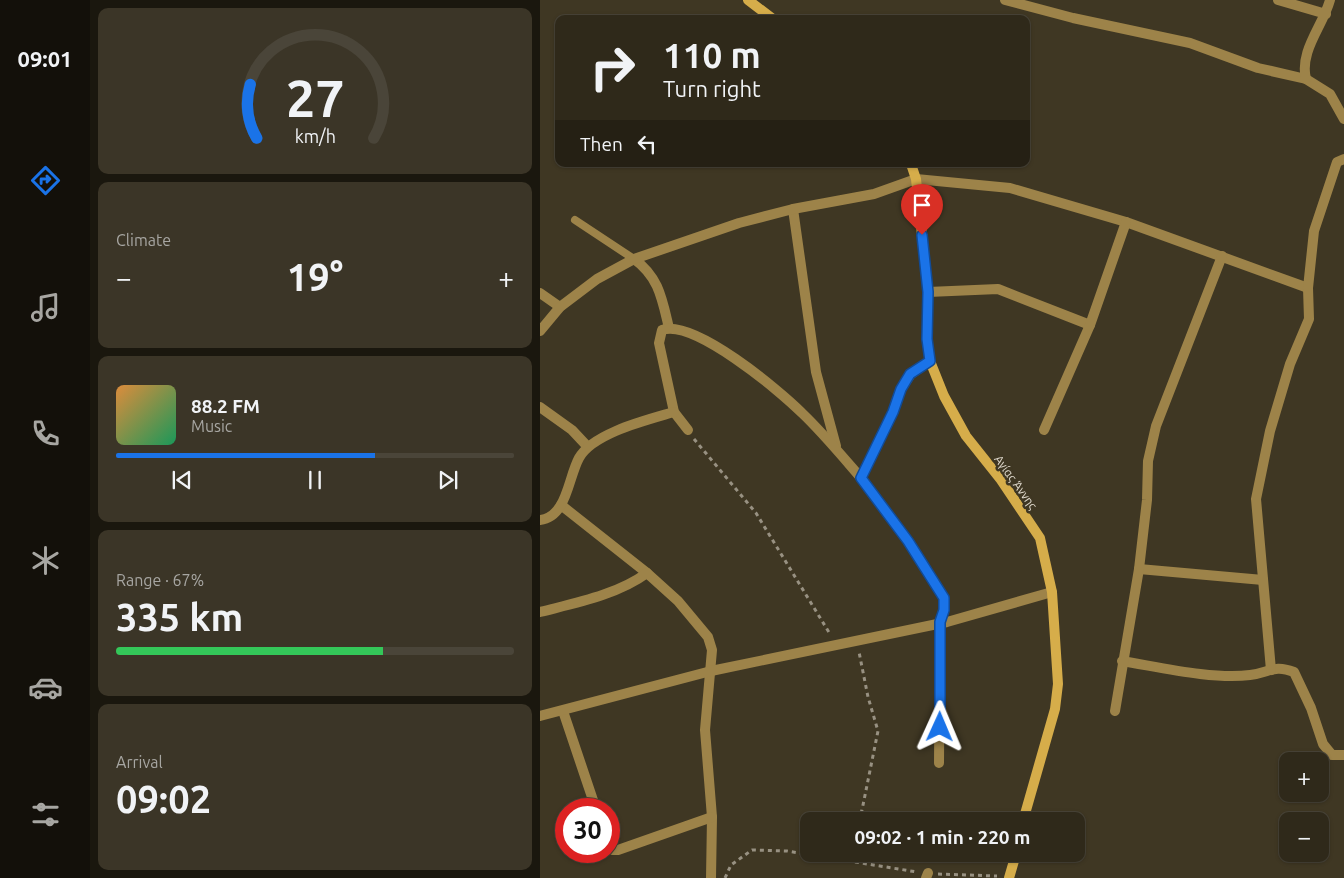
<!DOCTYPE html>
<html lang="en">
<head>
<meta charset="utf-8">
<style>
	:root { --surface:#2f291a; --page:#3b3527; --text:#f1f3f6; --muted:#a7a6a2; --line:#4a4539; --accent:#1a73e8 }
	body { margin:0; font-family:Ubuntu,sans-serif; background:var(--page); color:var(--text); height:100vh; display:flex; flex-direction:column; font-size:19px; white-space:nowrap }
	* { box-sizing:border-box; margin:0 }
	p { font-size:16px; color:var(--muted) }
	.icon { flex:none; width:28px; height:28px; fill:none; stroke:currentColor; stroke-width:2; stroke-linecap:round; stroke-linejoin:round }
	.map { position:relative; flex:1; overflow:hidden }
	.sheet { display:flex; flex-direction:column; gap:8px; padding:8px; background:#1a170e; width:450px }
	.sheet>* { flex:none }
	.top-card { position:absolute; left:15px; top:15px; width:475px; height:152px; border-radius:10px; box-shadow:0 1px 4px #0004,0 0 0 1px var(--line); background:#2f291a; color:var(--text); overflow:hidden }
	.controls { position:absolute; left:739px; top:752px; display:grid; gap:10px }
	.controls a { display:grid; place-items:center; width:50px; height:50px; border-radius:10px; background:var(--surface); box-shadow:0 1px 4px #0004,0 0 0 1px var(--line); font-size:25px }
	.speed { position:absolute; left:15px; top:798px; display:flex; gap:10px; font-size:25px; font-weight:700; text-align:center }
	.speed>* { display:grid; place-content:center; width:65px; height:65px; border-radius:50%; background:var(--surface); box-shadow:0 1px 4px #0004,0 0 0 1px var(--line); line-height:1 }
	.speed .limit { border:8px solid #d22; background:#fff; color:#111 }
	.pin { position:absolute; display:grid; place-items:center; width:42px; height:42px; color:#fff; margin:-51px -21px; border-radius:50% 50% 50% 0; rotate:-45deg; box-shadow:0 0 5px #0007 }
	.pin .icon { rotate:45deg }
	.me { position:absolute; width:55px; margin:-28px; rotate:1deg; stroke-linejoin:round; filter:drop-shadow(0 0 4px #0008) }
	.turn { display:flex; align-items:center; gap:18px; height:105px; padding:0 25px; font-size:22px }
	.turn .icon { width:65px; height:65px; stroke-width:2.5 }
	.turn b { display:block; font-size:35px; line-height:42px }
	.then { display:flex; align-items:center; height:48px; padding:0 25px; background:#0003; gap:10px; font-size:19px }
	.big { font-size:38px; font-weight:700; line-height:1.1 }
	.sheet .tile { flex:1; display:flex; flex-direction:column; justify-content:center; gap:8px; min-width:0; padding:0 18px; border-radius:10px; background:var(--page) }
	.sheet .dial { align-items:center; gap:0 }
	.dial svg { height:130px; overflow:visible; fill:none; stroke:var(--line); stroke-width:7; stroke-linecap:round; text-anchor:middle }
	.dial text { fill:var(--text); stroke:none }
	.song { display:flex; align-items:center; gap:15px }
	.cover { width:60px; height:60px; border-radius:8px; background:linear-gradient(135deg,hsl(30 70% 55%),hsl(150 70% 35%)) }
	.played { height:5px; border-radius:2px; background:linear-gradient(90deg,var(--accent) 65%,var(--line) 65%) }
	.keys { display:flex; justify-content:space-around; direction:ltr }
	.heat { display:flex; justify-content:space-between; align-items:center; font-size:28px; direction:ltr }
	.charge { height:8px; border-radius:4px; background:linear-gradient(90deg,#34c759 67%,var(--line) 0) }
	.trip { position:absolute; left:260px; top:812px; width:285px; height:50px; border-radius:10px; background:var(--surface); box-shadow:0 1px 4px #0004,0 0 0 1px var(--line); font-weight:700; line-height:50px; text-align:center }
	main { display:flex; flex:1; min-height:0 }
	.menu { display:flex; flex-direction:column; width:90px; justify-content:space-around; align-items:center; background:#13100a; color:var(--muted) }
	.menu .icon { width:35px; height:35px }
	.menu .on { color:var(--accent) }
	.menu b { font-size:22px; color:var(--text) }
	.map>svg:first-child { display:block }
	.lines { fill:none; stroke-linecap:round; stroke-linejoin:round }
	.path { stroke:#989182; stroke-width:3; stroke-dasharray:4 4; stroke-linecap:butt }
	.lane { stroke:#9d8349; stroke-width:8 }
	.street { stroke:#9d8349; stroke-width:10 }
	.secondary { stroke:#d6ad4a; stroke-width:10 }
	.route-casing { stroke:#114b97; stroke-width:12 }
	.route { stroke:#1a73e8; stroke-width:9 }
	.labels { text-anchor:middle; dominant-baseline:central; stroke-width:5; stroke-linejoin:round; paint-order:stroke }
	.street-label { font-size:12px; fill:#e2dcd0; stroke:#3f3723 }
</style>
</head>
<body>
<main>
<nav class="menu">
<b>09:01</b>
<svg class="icon on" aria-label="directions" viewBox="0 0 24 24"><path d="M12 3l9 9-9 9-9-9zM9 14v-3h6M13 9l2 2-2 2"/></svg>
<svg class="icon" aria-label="music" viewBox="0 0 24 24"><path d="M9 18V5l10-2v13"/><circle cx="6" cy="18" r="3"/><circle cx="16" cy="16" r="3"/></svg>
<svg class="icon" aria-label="phone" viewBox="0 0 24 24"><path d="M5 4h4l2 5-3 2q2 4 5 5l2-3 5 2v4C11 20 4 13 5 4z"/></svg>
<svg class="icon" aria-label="climate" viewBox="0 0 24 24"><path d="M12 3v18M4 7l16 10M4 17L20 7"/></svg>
<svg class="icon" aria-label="car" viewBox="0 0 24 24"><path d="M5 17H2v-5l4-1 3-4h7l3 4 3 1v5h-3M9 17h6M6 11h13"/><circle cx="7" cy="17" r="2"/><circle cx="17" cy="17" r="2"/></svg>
<svg class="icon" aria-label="filters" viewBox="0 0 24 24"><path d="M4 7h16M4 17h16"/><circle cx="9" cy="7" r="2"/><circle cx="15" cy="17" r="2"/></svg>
</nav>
<section class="sheet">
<div class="tile dial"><svg viewBox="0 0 100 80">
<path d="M14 69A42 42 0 1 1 86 69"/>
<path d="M14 69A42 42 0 0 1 10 36" stroke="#1a73e8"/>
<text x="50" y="56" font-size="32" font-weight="700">27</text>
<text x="50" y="72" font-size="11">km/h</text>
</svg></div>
<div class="tile"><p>Climate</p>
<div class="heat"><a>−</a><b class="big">19°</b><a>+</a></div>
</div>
<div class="tile">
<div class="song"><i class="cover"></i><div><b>88.2 FM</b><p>Music</p></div></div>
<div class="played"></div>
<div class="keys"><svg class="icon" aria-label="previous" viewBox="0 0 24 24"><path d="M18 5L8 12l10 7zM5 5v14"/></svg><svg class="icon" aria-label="pause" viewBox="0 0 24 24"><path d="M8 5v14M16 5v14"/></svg><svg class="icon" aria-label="next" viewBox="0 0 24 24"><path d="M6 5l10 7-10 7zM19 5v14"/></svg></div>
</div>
<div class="tile"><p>Range · 67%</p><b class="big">335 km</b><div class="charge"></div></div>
<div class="tile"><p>Arrival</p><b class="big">09:02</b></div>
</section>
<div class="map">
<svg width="804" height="878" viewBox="0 0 804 878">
	<rect width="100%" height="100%" fill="#3f3723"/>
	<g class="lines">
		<g class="path">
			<path d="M154,439L216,513L290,634"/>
			<path d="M318,821L322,810L338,731L328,697L319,652"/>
			<path d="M303,859L305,854"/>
			<path d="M398,874L457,876"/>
			<path d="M185,878L191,865L212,850L247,851L377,872"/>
		</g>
		<path class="lane" d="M35,220L94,259"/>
		<g class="street">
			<path d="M465,0L533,18L650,43L718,68L766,79L790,94L804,119"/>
			<path d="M738,0L786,14"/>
			<path d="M766,79C759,51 783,26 790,0"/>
			<path d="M253,209L276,372L296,446"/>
			<path d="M94,259C119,277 122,299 129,328"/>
			<path d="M388,292L458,289L550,325"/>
			<path d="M0,293L20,307"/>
			<path d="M0,331L20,307L57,279L94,259L199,223L253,209L334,194L376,179L470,188L586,222L768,288"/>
			<path d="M390,361L371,374L361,389L353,412L321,478L368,541L404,598V610L400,622L399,763"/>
			<path d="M0,407L32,430L47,446"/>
			<path d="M148,430L134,412L119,343L122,330C154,319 239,390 262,413C283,433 302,456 321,478"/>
			<path d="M504,430L550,325L586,222"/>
			<path d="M21,505L107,573"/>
			<path d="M0,520C27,517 28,478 39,458C53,433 107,420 134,412"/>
			<path d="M599,569L723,580"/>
			<path d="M0,612C35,603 77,595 107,573L138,601L168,637L172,650L165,730L172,817L171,878"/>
			<path d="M582,661C619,667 674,680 710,675C730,673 733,664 754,672L771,708L783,744L792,755H804"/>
			<path d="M731,670L716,499L730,431L750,364L769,319L768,288L774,231L797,162L804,159"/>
			<path d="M23,711L56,809"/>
			<path d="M575,711L599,569L607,500L608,461L616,426L682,256"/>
			<path d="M0,716L171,671L407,622L512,592"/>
			<path d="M69,846L72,850H78L172,817"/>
			<path d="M386,878L388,873"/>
		</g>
		<g class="secondary">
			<path d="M208,0L233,19"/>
			<path d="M371,164L376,179L388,292L387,339L390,361L404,396L426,436L461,480L500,538L512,592L518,684L515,709L483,821"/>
			<path d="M469,878L476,854"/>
		</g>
	</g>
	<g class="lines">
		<g class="route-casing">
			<path id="route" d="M382,235L388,292L387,339L390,361L370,374L361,389L353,412L321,478L368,541L404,598V610L400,622V727"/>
		</g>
		<use href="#route" class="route"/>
	</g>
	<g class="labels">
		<g class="street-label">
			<text transform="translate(476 482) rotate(54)">Αγίας Άννης</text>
		</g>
	</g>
</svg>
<div class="controls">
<a>+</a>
<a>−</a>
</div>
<div class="speed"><div class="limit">30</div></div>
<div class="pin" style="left:382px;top:235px;background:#d93025"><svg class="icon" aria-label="arrive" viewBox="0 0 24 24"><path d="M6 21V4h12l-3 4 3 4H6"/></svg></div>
<svg class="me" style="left:400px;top:727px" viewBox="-20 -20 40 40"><path d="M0-17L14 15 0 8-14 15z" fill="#1a73e8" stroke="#fff" stroke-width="4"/></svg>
<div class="trip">09:02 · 1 min · 220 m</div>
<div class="top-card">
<div class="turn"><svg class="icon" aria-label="right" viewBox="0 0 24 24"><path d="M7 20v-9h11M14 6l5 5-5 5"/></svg><div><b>110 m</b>Turn right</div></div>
<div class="then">Then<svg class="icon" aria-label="left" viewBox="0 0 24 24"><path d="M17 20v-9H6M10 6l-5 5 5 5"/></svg></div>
</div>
</div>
</main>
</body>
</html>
